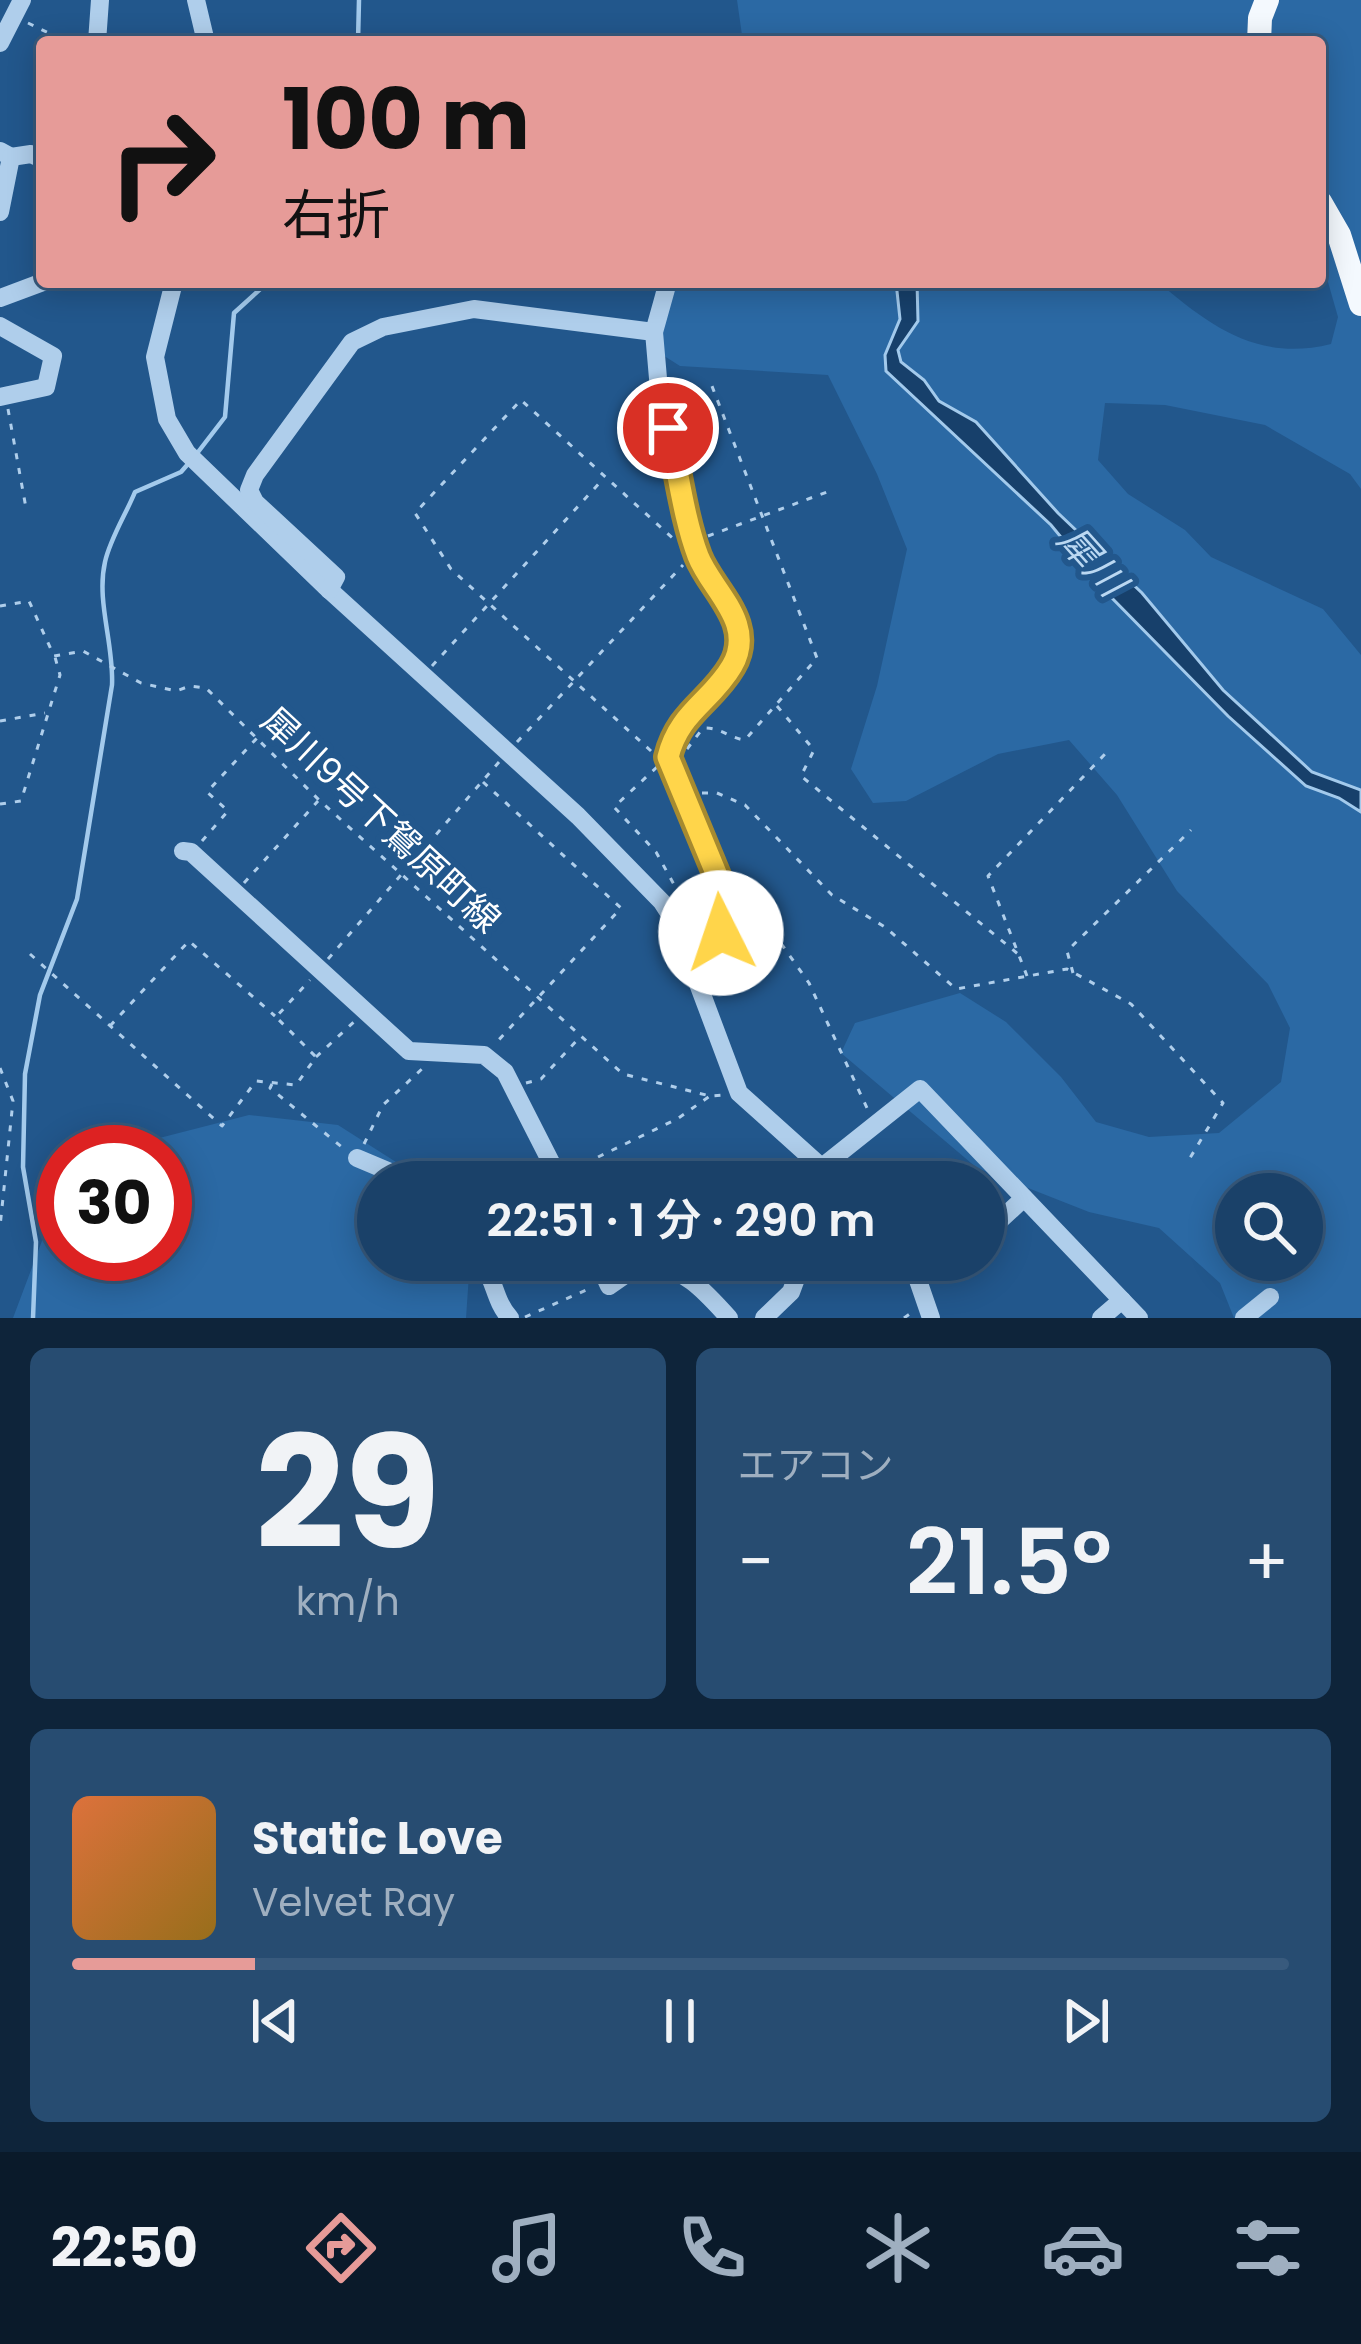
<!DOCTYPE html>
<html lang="ja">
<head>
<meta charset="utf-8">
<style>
	:root { --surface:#1a4169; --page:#274c71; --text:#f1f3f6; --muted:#9fafc0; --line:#385a7d; --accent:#e69b98 }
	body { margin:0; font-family:Poppins,"Noto Sans JP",sans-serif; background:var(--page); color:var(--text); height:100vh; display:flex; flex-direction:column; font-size:45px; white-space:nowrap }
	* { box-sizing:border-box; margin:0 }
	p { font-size:39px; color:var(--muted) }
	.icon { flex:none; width:66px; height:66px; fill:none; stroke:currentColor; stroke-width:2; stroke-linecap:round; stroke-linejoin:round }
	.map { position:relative; height:1318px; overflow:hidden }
	.details { display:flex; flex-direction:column; gap:30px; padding:30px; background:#0e243a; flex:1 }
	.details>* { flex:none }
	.guide { position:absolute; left:36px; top:36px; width:1290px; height:252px; border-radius:12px; box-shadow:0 6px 30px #0003,0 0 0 3px var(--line); background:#e69b98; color:#111; overflow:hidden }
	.controls { position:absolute; left:1215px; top:1173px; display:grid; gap:24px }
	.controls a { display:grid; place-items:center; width:108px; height:108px; border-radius:50%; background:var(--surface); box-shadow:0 6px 30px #0003,0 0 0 3px var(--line); font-size:60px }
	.speed { position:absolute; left:36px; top:1125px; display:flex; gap:24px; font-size:60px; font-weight:700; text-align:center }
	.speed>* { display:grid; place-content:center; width:156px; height:156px; border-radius:50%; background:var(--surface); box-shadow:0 6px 30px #0003,0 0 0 3px var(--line); line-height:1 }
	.speed .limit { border:18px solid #d22; background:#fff; color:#111 }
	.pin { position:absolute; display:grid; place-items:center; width:102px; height:102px; color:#fff; margin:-51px; border:6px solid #fff; border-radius:50%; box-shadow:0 3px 12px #0007 }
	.me { position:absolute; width:132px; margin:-66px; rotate:356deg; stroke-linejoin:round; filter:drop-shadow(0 0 9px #0008) }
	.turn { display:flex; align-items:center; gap:42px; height:252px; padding:0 48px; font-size:54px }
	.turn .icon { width:156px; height:156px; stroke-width:2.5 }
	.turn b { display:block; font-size:84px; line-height:102px }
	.big { font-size:90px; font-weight:600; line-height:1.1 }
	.details .tile { flex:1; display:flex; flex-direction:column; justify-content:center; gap:18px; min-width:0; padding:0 42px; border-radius:18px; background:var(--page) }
	.details .dial { align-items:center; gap:0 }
	.dial b { font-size:156px; line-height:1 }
	.song { display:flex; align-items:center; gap:36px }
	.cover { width:144px; height:144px; border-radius:18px; background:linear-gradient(135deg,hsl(20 70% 55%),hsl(40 70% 35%)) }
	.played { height:12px; border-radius:6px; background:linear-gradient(90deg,var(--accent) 15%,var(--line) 15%) }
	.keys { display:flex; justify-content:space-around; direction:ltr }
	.heat { display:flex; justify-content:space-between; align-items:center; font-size:66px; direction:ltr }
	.details .tiles { flex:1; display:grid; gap:30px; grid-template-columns:1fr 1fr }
	.tile:last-child { grid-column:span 2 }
	.trip { position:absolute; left:357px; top:1161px; width:648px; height:120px; border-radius:60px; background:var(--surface); box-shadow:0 6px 30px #0003,0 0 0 3px var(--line); font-weight:600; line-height:120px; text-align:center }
	.dock { display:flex; height:192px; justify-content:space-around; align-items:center; background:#0a1a2a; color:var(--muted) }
	.dock .icon { width:84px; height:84px }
	.dock .current { color:var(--accent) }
	.dock b { font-size:54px; color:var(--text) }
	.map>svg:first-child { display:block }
	.green { fill:#2b69a4; fill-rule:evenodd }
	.water { fill:#17406b; stroke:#a3caec; stroke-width:3 }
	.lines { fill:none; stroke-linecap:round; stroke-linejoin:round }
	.stream { stroke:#a3caec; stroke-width:4.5 }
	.path { stroke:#afceeb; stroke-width:3; stroke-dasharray:6 9; stroke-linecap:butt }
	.minor { stroke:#afceeb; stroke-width:18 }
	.major { stroke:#f4f9fe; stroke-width:24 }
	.route-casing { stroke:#a68a30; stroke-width:30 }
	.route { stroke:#ffd54a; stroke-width:21 }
	.labels { text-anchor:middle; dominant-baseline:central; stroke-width:12; stroke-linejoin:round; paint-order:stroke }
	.street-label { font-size:36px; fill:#fff; stroke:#22578c }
	.water-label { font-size:39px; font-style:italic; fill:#bbd8f2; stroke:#22578c }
</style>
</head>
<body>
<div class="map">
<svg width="1361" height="1318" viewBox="0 0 1361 1318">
	<rect width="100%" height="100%" fill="#22578c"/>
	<g class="green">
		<path d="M737,0H1361V489L1350,474L1265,425L1165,405L1105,403L1098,460L1128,494L1185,530L1211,557L1323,609L1361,655V1318H1234L1220,1283L1159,1228L1089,1212L977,1168L841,1053L855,1023L960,993L1006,1022L1061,1077L1096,1122L1149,1137L1219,1133L1281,1082L1290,1028L1268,984L1177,891L1117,795L1069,740L998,754L906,801L873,803L851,769L877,686L907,549L877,474L828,375L680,366L647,345L657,282H1158C1211,327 1259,362 1331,344L1338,317L1320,254V42H743ZM1236,1194H1302V1260H1236Z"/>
		<path d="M249,1115L338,1125L410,1171L420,1182H378V1260H470L466,1318H13L63,1185V1254H165V1152H105Z"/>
	</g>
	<path class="water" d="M896,282H917L918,321L898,350L901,362L924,380L939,401L976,422L1058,513L1142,593L1223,690L1312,772L1361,790V812L1339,798L1306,786L1228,716L1108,594L1051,525L886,371L885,355L900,319Z"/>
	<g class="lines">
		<g class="stream">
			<path d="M358,42L359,0"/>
			<path d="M195,456L225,417L234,313L268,282"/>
			<path d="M33,1318L36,1242L23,1167L25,1074L40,995L77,899L112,685C114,644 96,601 105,562C110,539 126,514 135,492L181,472L188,464"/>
		</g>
		<g class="path">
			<path d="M28,23L67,42"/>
			<path d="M8,409L26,508"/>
			<path d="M708,536L827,492"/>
			<path d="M0,606L29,601L54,656L83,651L141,683L176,691L190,686L206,688L319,800L623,1074L710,1096L723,1095"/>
			<path d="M432,666L604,478"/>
			<path d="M777,706L814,750L801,776L1018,954"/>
			<path d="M0,721L45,713"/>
			<path d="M517,742L683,565"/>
			<path d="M687,749L703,728C720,727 729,738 745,740L817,658L710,381"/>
			<path d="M651,751L451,569L415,513L521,400L678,543"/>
			<path d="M657,767L614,807L656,852L692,917"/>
			<path d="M483,782L621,908L494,1045"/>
			<path d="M702,793H717L745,805L832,895L885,927L956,989L1067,969L1131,1004L1223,1103L1190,1158"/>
			<path d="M0,804L21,801L60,675L55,657"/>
			<path d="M202,841L228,811L207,792L257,738"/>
			<path d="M244,883L318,801"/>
			<path d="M735,887L742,888L809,983L867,1108"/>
			<path d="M30,954L222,1126L256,1081L296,1085L316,1057L276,1017L310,980"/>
			<path d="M328,959L499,762"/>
			<path d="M1073,973L1067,951L1191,830"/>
			<path d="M1027,976L988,876L1106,753"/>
			<path d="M110,1026L189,941L275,1016"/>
			<path d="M316,1057L356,1020"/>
			<path d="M0,1068L13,1101L0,1227"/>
			<path d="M526,1083L541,1079L580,1037"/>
			<path d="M272,1084L270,1088L343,1148"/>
			<path d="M364,1144L383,1105L423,1068"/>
			<path d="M571,1170L677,1119L710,1096"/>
			<path d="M525,1317L593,1287"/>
			<path d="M904,1318L914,1311"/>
		</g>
		<g class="minor">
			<path d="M196,0L206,42"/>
			<path d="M97,42L100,0"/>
			<path d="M0,43L22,0"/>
			<path d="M0,151L11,157L0,212"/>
			<path d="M11,157L31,154L42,159"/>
			<path d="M174,282L155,357L167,419L187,453L325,586L578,816L662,902L693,950L697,981L739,1093L838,1182"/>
			<path d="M668,282L654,332L659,390L699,559L728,600L739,638L733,665L678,726L668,757L723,890L721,933L695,964"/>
			<path d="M0,298L43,282"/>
			<path d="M0,326L53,356L46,387L0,397"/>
			<path d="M329,590L336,577L255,502L249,490L255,475L352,342L383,327L474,309L654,332"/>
			<path d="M183,851L191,852L409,1051L484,1055L505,1072L561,1182"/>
			<path d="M357,1158L414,1182"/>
			<path d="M822,1167L920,1089L1139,1318"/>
			<path d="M984,1235L1024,1198"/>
			<path d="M480,1260C495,1278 494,1301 510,1318"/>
			<path d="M597,1260L609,1286L645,1261C684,1268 704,1290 729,1318"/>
			<path d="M911,1260L931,1318"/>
			<path d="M914,1270L942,1260"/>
			<path d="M764,1318L791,1292L803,1260"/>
			<path d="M1101,1318L1122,1300"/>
			<path d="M1244,1318L1270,1297"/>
		</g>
		<g class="major">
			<path d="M1259,42L1260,18L1267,0"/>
			<path d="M1320,202L1339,235L1361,304"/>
		</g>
	</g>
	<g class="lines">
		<g class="route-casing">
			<path id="route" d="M668,428C678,469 683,516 698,556C711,590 757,623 732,666C711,702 679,712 668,757L723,890L721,933"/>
		</g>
		<use href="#route" class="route"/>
	</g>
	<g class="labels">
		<g class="street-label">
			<text transform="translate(381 820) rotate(43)">犀川9号下鴛原町線</text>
		</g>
		<g class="water-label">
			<text transform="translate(1092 561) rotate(48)">犀川</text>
		</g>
	</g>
</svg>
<div class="controls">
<a><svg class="icon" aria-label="search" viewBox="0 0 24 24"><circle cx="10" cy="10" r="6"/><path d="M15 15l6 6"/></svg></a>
</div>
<div class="speed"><div class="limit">30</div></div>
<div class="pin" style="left:668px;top:428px;background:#d93025"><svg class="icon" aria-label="arrive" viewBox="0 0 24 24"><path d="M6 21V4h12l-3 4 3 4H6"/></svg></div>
<svg class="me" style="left:721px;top:933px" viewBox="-20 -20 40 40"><circle r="19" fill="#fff"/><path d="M0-13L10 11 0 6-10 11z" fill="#ffd54a"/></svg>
<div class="trip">22:51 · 1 分 · 290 m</div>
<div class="guide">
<div class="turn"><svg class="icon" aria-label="right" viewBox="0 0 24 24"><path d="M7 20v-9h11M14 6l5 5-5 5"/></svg><div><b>100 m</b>右折</div></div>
</div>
</div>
<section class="details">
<div class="tiles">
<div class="tile dial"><b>29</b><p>km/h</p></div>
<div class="tile"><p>エアコン</p>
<div class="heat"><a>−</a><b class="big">21.5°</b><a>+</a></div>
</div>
<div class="tile">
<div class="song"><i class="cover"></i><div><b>Static Love</b><p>Velvet Ray</p></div></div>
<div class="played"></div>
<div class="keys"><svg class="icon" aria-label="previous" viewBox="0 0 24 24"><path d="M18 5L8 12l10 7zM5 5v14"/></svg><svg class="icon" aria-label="pause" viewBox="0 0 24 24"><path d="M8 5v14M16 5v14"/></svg><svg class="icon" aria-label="next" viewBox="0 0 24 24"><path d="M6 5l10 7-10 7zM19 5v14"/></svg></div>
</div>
</div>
</section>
<nav class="dock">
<b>22:50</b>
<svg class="icon current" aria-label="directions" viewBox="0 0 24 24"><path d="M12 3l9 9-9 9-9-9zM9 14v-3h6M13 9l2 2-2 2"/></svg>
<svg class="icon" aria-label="music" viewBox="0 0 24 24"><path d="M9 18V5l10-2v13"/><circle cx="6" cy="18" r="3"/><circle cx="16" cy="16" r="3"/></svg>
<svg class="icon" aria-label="phone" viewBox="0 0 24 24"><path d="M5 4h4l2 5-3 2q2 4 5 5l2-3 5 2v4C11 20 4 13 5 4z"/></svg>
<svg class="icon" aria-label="climate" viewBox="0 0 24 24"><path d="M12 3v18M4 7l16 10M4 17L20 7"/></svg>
<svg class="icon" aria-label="car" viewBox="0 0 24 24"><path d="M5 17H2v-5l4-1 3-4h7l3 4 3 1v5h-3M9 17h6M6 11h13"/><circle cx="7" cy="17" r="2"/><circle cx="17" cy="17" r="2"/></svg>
<svg class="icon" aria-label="filters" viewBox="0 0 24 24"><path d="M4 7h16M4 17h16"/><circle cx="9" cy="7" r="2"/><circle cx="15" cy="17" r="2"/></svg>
</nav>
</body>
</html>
